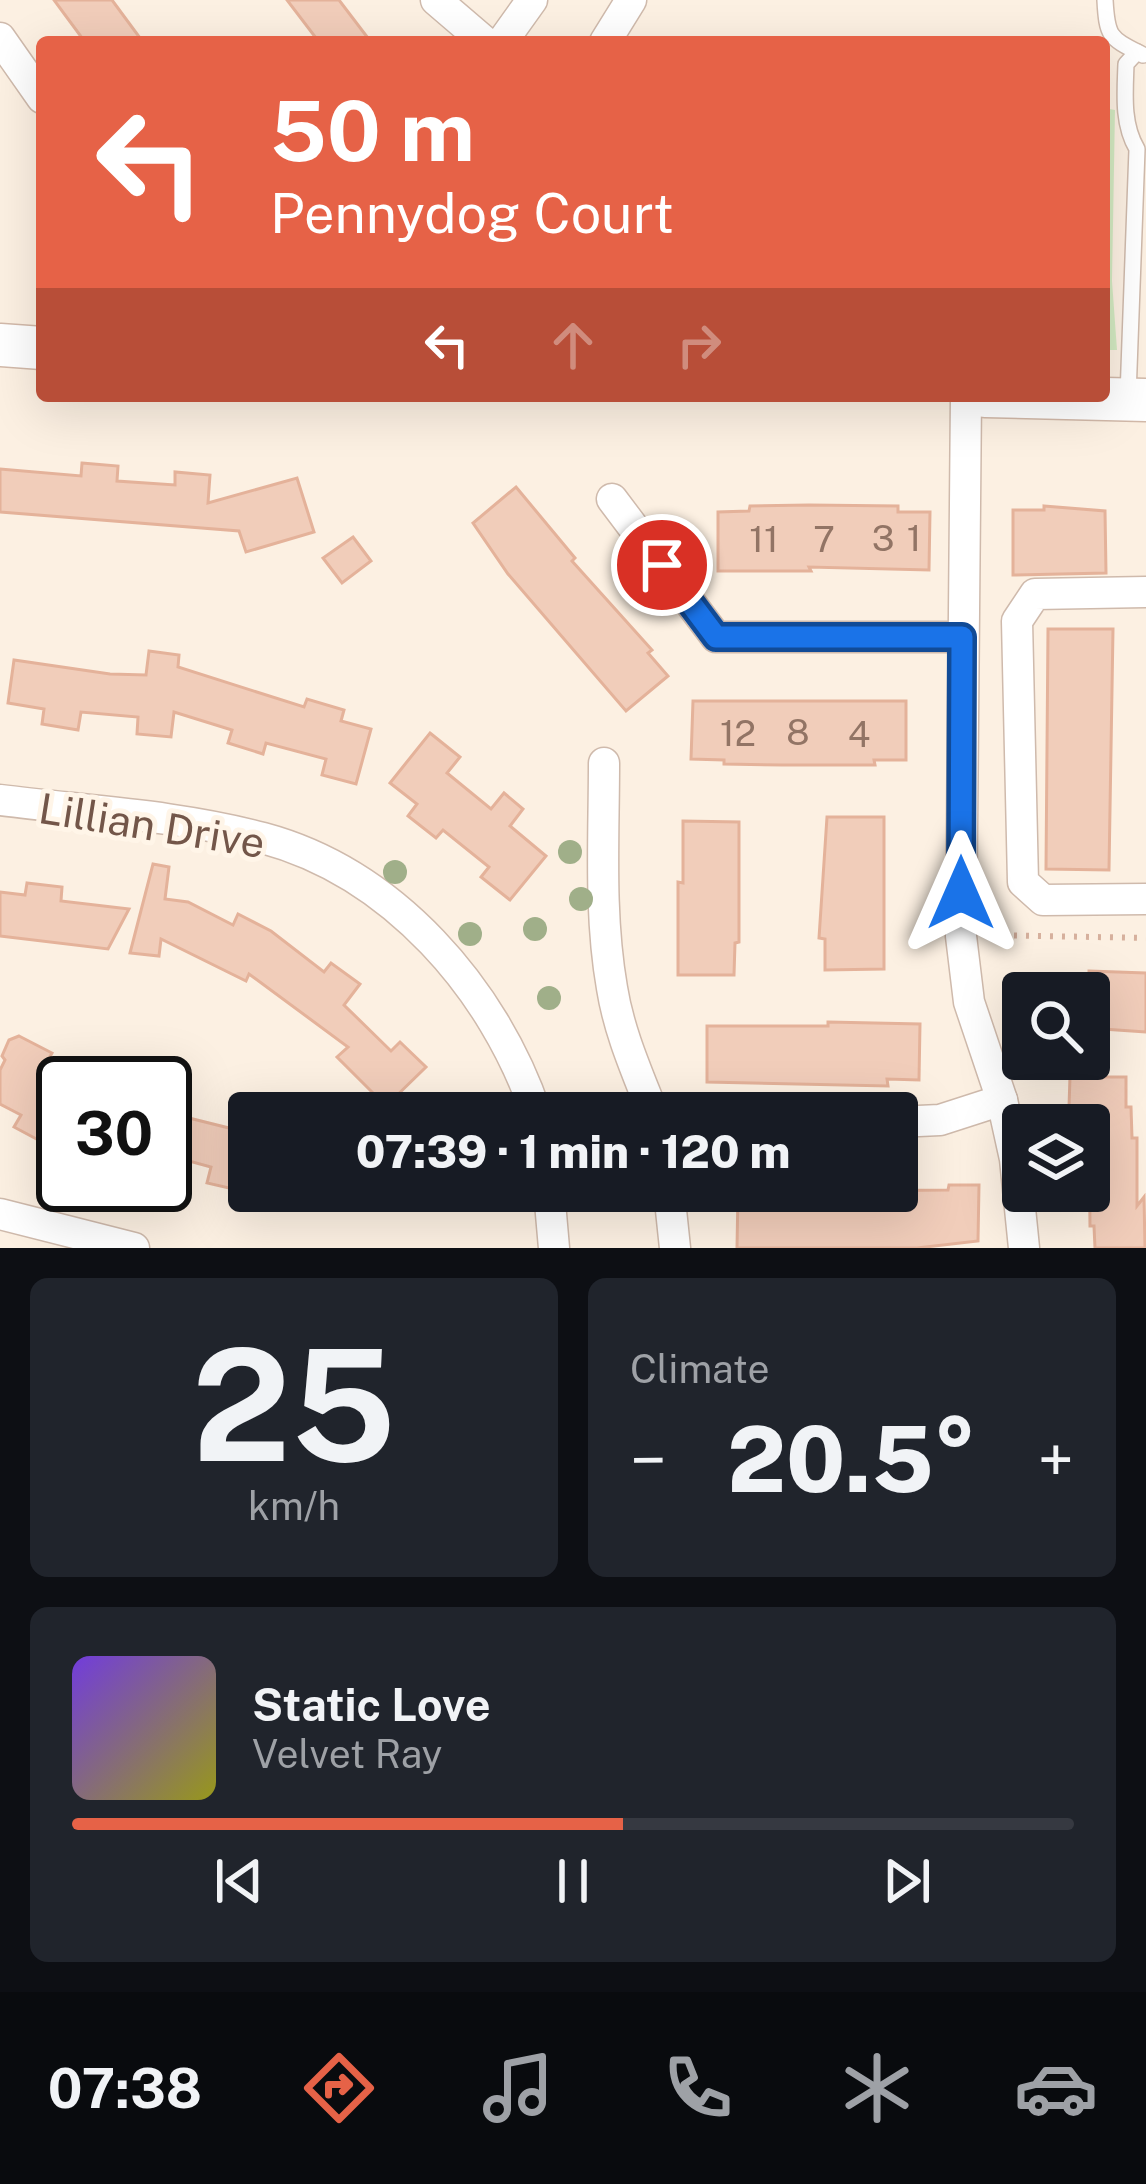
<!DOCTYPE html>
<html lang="en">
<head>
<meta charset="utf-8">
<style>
	:root { --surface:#171b24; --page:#20242c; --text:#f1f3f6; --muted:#9ea1a6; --line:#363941; --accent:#e66247 }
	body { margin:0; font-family:"Public Sans",sans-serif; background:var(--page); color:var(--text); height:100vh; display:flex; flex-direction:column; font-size:45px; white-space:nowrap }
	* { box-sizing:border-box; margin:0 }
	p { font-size:39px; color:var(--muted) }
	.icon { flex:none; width:66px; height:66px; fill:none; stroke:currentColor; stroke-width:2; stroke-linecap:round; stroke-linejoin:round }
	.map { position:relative; height:1248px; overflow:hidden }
	.side { display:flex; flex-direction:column; gap:30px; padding:30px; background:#0d0f14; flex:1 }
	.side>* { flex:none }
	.banner { position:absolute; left:36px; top:36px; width:1074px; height:366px; border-radius:12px; box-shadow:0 12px 48px #0002; background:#e66247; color:#fff; overflow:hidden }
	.fabs { position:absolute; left:1002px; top:972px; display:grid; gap:24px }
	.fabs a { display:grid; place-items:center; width:108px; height:108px; border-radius:12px; background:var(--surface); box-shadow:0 12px 48px #0002; font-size:60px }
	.speed { position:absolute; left:36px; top:1056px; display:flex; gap:24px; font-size:60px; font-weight:700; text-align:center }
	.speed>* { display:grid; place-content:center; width:156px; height:156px; border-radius:50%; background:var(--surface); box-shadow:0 12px 48px #0002; line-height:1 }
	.speed .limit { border:6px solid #111; border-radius:18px; background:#fff; color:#111 }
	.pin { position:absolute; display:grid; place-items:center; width:102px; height:102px; color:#fff; margin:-51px; border:6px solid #fff; border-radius:50%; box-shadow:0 3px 12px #0007 }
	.me { position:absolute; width:132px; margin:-66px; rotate:0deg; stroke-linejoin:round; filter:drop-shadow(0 0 9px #0008) }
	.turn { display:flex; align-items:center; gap:42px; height:252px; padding:0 36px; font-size:54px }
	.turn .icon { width:156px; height:156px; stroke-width:2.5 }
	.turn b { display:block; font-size:84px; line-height:102px }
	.lanes { display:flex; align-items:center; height:114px; padding:0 36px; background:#0003; justify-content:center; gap:60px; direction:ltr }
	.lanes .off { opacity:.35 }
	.big { font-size:90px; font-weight:800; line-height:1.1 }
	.side .card { flex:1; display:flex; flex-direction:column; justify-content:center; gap:18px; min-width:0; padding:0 42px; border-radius:18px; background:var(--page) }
	.side .dial { align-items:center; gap:0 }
	.dial b { font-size:156px; line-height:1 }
	.song { display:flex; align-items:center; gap:36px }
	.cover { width:144px; height:144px; border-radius:18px; background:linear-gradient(135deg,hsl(260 70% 55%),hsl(60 70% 35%)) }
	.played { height:12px; border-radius:6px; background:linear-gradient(90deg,var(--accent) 55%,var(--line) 55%) }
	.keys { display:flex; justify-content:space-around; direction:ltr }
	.heat { display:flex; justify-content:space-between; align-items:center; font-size:66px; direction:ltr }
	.side .tiles { flex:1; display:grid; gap:30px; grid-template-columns:1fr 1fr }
	.card:last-child { grid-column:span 2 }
	.trip { position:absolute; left:228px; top:1092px; width:690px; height:120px; border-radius:12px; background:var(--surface); box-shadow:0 12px 48px #0002; font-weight:800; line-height:120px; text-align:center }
	.dock { display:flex; height:192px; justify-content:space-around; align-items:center; background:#090b0e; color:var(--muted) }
	.dock .icon { width:84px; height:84px }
	.dock .current { color:var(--accent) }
	.dock b { font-size:54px; color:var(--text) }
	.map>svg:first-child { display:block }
	.green { fill:#d3e9c1 }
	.building { fill:#f1cdba; stroke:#e4b29a; stroke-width:3 }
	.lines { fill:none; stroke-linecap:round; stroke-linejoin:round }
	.lane-casing { stroke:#cfbaac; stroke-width:18 }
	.street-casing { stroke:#cfbaac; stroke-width:33 }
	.secondary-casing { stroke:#d2b9a9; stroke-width:45 }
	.path { stroke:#d6b09d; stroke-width:6; stroke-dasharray:3 9; stroke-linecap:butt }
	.lane { stroke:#fff; stroke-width:15 }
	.street { stroke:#fff; stroke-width:30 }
	.secondary { stroke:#fff; stroke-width:42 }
	.tree { fill:#a0af89 }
	.route-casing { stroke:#114b97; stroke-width:30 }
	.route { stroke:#1a73e8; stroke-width:21 }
	.labels { text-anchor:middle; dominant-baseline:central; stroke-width:10; stroke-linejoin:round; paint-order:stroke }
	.number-label { font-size:36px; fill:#927465 }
	.street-label { font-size:42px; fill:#735649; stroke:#fff5e8 }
</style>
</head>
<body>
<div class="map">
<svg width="1146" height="1248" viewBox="0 0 1146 1248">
	<rect width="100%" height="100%" fill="#fcf0e2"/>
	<path class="green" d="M1104,108L1115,110L1112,281L1117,350H1104Z"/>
	<g class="building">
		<path d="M54,0H112L143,42H85Z"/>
		<path d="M287,0H339L371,42H319Z"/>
		<path d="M82,463L118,466L117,481L175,485V472L210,475L208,503L297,478L314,532L246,552L239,531L0,512V469L81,476Z"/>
		<path d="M516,487L575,558L572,561L652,650L648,653L668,676L626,711L508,574L473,523Z"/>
		<path d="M809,505L898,506V512H930L929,570L809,567L811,571H718V512L749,511L750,506Z"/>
		<path d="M1044,506L1105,511L1106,573L1013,575V510H1044Z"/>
		<path d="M353,537L371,561L342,583L323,558Z"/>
		<path d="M1048,629H1113L1109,870L1046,869Z"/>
		<path d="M149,651L179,655L178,667L304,707L307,699L344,710L341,721L371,729L356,784L322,775L326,759L266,743L263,754L228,743L232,730L174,712L171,737L137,734L138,717L81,712L78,730L42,724L44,709L8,703L14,660L110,674L146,675Z"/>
		<path d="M693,701H906V760H874L875,765H783L724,764V760L691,759Z"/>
		<path d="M430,733L460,757L447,773L491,809L504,793L523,809L510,826L546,856L510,900L481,877L489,867L443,830L436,838L408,816L417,804L390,783Z"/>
		<path d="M827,817H884V969L825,970V939L819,938Z"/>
		<path d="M683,821L739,822V942L735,943L734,975H678V882L683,883Z"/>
		<path d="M153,864L169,867L165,899L188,902L233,925L238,914L271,931L324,972L331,963L360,984L344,1005L391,1051L400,1042L426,1067L386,1106L337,1057L348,1047L249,974L246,981L161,939L159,956L130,953Z"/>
		<path d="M27,883L62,887L61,901L129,909L108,949L0,936V892L25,895Z"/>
		<path d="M1089,971L1146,973V1032L1089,1028Z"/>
		<path d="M828,1022L920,1024L919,1080L887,1079L888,1086L707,1082V1026H828Z"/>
		<path d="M19,1036L52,1053L39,1076L63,1088V1107L44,1143L14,1127L21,1115L0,1104V1070L5,1060L2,1056L9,1040Z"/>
		<path d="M1070,1077H1126V1107H1131L1132,1138H1137V1206L1144,1197L1145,1248H1095L1094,1226H1090L1089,1125H1076V1107H1069Z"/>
		<path d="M189,1118L249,1133V1165L242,1191L207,1183L211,1167L178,1158Z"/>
		<path d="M949,1185H979L978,1241L917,1248H737L738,1192L948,1190Z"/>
	</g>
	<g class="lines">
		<g class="lane-casing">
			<g id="lane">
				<path d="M1105,0C1107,38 1110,38 1143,55"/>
				<path d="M1128,396L1137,149C1122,124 1125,93 1126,64L1137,52"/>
			</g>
		</g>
		<g class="street-casing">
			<g id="street">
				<path d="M436,0L485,42"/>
				<path d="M0,38L42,98"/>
				<path d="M502,42L532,0"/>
				<path d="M605,42L631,0"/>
				<path d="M966,396L961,936L969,1002L1002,1100L1015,1159L1024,1248"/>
				<path d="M612,499L716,637H962"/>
				<path d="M1146,592L1035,594L1017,621L1023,882L1043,900L1146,899"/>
				<path d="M604,763C604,838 599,914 612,988C619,1032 637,1072 653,1113"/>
				<path d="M0,800C87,811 178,815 263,838C393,873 494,989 536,1113"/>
				<path d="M897,1122L940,1120L1002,1100"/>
				<path d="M549,1191L554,1248"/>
				<path d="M669,1191L675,1248"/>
				<path d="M0,1214L134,1248"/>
			</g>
		</g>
		<g class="secondary-casing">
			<g id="secondary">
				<path d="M0,345L42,348"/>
				<path d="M985,396L1146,400"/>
			</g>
		</g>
		<path class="path" d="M990,935L1146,938"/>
		<use href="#lane" class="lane"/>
		<use href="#street" class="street"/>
		<use href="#secondary" class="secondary"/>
	</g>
	<g class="tree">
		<circle cx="570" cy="852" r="12"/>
		<circle cx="395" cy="872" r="12"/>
		<circle cx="581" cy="899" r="12"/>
		<circle cx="535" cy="929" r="12"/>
		<circle cx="470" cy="934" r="12"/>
		<circle cx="549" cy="998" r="12"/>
	</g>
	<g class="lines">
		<g class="route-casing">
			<path id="route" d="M662,565L716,637H962L961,893"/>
		</g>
		<use href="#route" class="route"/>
	</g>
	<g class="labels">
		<g class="number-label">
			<text x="883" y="538">3</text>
			<text x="914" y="538">1</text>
			<text x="764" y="539">11</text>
			<text x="824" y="539">7</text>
			<text x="798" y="732">8</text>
			<text x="738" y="733">12</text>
			<text x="859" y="734">4</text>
		</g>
		<g class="street-label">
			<text transform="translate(152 825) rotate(9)">Lillian Drive</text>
		</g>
	</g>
</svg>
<div class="fabs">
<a><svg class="icon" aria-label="search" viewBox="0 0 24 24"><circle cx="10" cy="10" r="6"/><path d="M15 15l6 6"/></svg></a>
<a><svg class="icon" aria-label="layers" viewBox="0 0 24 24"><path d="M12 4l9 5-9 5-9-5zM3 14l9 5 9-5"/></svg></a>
</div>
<div class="speed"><div class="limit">30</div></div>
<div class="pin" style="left:662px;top:565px;background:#d93025"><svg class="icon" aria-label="arrive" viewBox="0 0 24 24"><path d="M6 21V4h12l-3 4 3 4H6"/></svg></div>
<svg class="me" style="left:961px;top:893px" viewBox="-20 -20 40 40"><path d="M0-17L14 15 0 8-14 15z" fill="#1a73e8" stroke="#fff" stroke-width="4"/></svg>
<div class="trip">07:39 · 1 min · 120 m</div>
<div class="banner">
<div class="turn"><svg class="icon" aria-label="left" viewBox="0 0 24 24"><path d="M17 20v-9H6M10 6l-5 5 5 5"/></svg><div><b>50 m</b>Pennydog Court</div></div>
<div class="lanes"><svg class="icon" aria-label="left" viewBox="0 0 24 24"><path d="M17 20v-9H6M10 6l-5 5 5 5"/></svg><svg class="icon off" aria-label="ahead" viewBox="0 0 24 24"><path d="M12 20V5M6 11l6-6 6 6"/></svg><svg class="icon off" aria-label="right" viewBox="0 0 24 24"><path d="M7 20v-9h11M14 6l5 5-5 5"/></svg></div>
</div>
</div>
<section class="side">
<div class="tiles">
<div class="card dial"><b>25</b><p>km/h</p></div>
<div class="card"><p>Climate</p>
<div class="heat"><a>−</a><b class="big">20.5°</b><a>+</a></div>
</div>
<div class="card">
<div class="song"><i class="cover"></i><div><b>Static Love</b><p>Velvet Ray</p></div></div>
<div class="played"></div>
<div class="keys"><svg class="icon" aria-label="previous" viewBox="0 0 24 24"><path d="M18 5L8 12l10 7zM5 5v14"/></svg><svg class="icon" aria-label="pause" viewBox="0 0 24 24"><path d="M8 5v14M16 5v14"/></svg><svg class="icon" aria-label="next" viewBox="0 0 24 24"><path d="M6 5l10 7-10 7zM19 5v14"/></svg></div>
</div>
</div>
</section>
<nav class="dock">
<b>07:38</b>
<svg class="icon current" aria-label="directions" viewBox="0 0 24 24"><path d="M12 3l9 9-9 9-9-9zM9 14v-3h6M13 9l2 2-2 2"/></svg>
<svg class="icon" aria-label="music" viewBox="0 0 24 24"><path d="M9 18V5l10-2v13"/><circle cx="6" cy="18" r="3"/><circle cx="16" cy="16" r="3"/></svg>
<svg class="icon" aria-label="phone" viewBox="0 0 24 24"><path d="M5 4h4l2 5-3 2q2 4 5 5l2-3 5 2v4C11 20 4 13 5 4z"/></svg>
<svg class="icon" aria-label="climate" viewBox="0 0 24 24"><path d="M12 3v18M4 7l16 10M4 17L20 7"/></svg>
<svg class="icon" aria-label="car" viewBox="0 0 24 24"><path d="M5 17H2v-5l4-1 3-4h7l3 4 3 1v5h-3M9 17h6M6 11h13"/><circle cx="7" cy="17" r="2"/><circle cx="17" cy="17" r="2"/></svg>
</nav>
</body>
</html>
